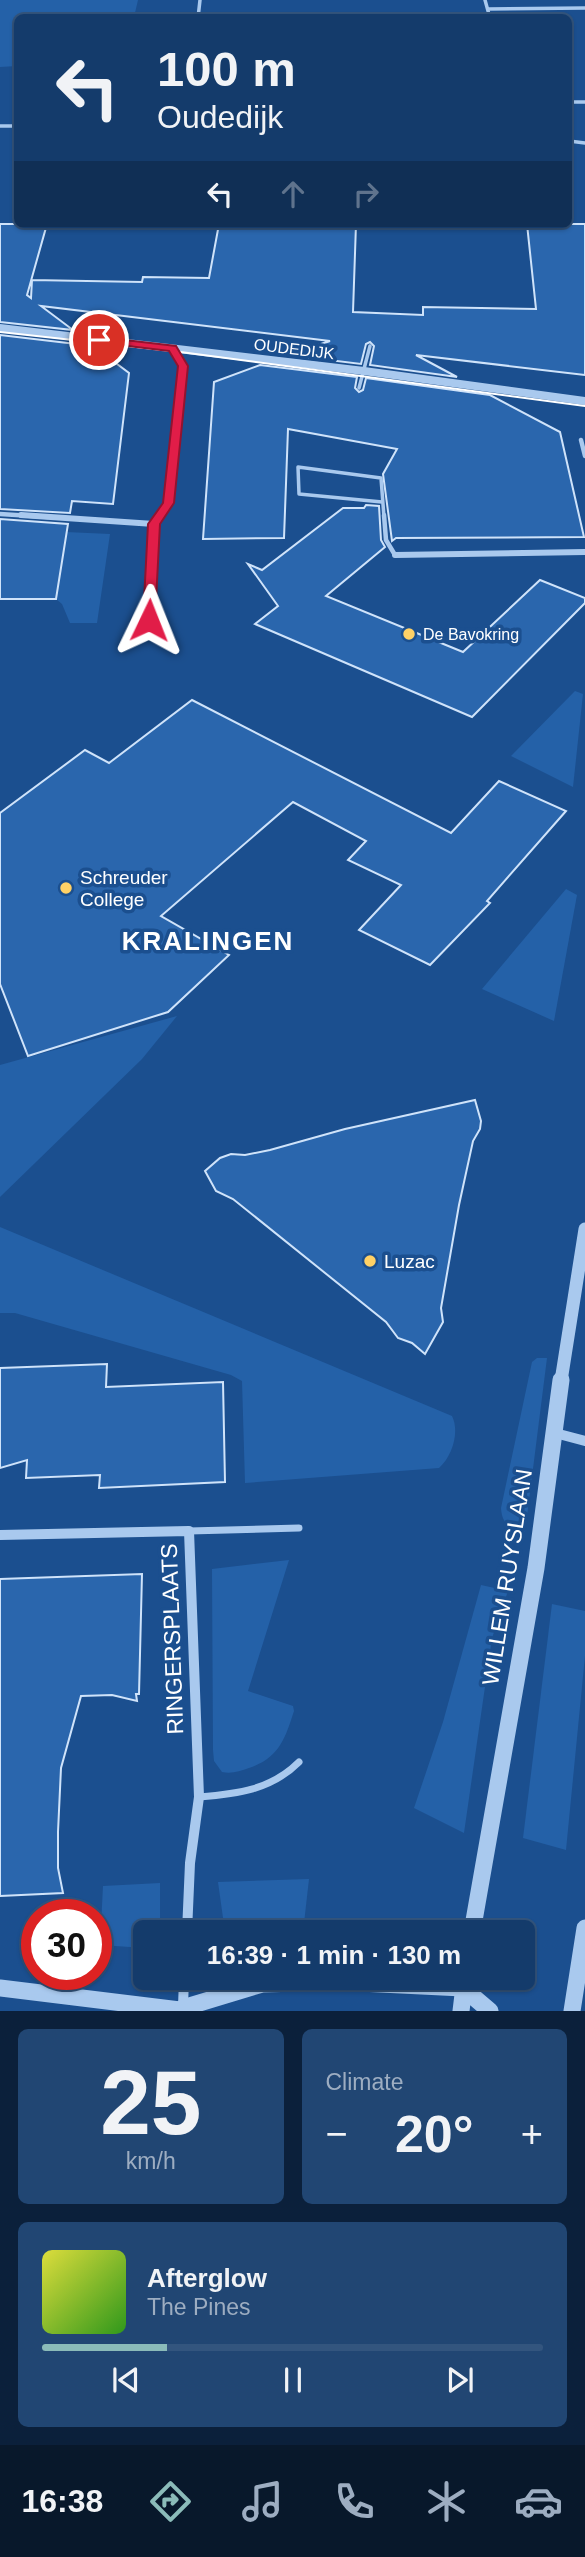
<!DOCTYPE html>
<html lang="en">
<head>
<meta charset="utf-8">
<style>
	:root { --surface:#143b6b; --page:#214673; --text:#f1f3f6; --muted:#9dadc1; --line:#33557e; --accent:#8bbbb9 }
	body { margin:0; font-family:Helvetica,sans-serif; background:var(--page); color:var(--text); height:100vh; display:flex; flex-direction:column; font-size:26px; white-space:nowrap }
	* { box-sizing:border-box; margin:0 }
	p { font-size:23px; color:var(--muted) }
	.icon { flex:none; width:38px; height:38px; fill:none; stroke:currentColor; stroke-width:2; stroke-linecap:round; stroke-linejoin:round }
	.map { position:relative; height:2011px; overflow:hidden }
	.sheet { display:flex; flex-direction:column; gap:18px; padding:18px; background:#0b203b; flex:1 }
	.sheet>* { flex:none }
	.hud { position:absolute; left:14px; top:14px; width:558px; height:214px; border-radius:10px; box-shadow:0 2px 5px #0004,0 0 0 2px var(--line); background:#143b6b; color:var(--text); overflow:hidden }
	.speed { position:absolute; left:21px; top:1899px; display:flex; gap:14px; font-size:35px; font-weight:700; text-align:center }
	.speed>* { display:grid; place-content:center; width:91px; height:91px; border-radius:50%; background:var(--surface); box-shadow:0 2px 5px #0004,0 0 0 2px var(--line); line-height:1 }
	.speed .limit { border:10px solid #d22; background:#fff; color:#111 }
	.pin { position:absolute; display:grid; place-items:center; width:60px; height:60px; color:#fff; margin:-30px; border:4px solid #fff; border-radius:50%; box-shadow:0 2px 7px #0007 }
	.me { position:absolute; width:77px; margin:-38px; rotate:2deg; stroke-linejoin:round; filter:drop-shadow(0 0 5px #0008) }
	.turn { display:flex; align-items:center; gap:24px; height:147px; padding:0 28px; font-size:32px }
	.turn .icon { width:91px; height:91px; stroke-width:2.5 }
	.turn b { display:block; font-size:49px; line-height:60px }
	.lanes { display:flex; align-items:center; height:66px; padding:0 28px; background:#0003; justify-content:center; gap:35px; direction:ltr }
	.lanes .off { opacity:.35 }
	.big { font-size:52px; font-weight:800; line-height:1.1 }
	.sheet .tile { flex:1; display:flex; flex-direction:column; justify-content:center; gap:10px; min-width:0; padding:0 24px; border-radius:10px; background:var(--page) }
	.sheet .dial { align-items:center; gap:0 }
	.dial b { font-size:91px; line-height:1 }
	.song { display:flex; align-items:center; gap:21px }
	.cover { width:84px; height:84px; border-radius:10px; background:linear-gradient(135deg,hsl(60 70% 55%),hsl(110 70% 35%)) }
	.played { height:7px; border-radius:4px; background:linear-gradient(90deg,var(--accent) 25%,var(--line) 25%) }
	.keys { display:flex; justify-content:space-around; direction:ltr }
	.heat { display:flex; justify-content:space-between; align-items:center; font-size:38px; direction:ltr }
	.sheet .tiles { flex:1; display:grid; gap:18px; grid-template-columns:1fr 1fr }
	.tile:last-child { grid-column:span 2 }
	.trip { position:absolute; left:133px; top:1920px; width:402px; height:70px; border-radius:10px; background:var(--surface); box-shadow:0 2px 5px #0004,0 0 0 2px var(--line); font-weight:800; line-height:70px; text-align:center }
	.tab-bar { display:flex; height:112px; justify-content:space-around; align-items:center; background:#08182b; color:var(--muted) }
	.tab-bar .icon { width:49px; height:49px }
	.tab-bar .current { color:var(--accent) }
	.tab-bar b { font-size:32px; color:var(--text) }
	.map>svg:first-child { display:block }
	.green { fill:#2461a8 }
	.building { fill:#2a66ad; stroke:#cfe3fa; stroke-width:2 }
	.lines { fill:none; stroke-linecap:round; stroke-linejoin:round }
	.service-far2 { stroke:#a9c9ee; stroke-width:3.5 }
	.service-far1 { stroke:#a9c9ee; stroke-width:4.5 }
	.service { stroke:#a9c9ee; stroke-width:7 }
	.minor-far3 { stroke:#a9c9ee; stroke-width:3.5 }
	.minor-far2 { stroke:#a9c9ee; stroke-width:4.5 }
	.minor-far1 { stroke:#a9c9ee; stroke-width:6 }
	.minor { stroke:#a9c9ee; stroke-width:10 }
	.tertiary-far2 { stroke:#a9c9ee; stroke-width:8 }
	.tertiary-far1 { stroke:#a9c9ee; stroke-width:13 }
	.tertiary { stroke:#a9c9ee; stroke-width:17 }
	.tram { stroke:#fff; stroke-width:2 }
	.route { fill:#e11d48; stroke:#92132f; stroke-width:2 }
	.poi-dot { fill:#ffd166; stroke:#1b4f8f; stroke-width:2.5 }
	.labels { text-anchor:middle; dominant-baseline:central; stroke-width:7; stroke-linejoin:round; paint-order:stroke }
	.far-street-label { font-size:16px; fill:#fff; stroke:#1b4f8f }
	.far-poi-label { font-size:16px; fill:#fff; stroke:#1b4f8f; text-anchor:start }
	.poi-label { font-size:19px; fill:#fff; stroke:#1b4f8f; text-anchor:start }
	.near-street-label { font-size:23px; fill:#fff; stroke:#1b4f8f }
	.district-label { font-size:26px; font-weight:bold; letter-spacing:2px; fill:#fff; stroke:#1b4f8f }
</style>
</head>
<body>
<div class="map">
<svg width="585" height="2011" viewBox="0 0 585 2011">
	<rect width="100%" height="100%" fill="#1b4f8f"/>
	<g class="green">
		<path d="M0,0H138L134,17L18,18L17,66L0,67Z"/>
		<path d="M0,529L110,534L97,623H70L62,604L56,599L66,537Z"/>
		<path d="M575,691L583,694L573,787L511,756Z"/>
		<path d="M566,889L577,895L554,1021L482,989Z"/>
		<path d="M177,1016L142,1059L0,1197V1065Z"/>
		<path d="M0,1227L452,1416C460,1432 452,1457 439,1468L245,1483L242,1381L231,1375L15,1313H0Z"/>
		<path d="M537,1358H547L525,1532C510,1527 502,1525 501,1508L532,1362Z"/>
		<path d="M289,1560L248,1691L293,1706L294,1711C285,1739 279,1758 249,1768C240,1771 232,1774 222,1772L214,1761L213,1750L212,1569Z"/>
		<path d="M481,1585L508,1591L492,1638L464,1833L414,1808L443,1722Z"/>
		<path d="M552,1604L585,1611V1656L566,1850L523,1838Z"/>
		<path d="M309,1879L303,1932H225L218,1882Z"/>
		<path d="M160,1883V1932H145V1948L100,1945L103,1886Z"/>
	</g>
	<g class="building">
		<path d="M0,224H47L27,295L31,298L32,280L142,282L143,277L209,278L219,224H356L353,312L423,315V307L536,309L527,224H585V375L416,355L457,377L370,365L374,346L370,342L366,344L361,364L288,355L330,341L41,306L73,330L0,322Z"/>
		<path d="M0,335L93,346L129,373L113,504L72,501L70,513L0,509Z"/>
		<path d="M260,365L357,377L355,388L359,392L363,390L366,378L490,395L560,432L584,537L396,538L392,541L383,474L397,449L288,429L284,538L203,539L214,382Z"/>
		<path d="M366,505L379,506L381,540L385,547L326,596L463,652L540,580L585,598V603L472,717L255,624L278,606L248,564L262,570L343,508H364Z"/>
		<path d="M0,519L68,524L56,599H0Z"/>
		<path d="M192,700L451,833L499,781L566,811L487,901L490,903L430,965L359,930L401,885L348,860L366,841L293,802L161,916L229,955L168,1012L28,1056L0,984V813L85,750L109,763Z"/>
		<path d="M475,1100L481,1121L480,1129L473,1141L459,1205L441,1308L443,1322L425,1354L412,1343L398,1338L386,1322L233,1199L216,1191L205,1171L220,1158L231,1154L245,1155L270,1150L345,1129Z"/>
		<path d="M107,1364L106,1387L223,1382L225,1482L99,1488L100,1475L26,1478L27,1460L0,1468V1368Z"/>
		<path d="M142,1574L139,1694H136L137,1701L112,1695L81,1696L61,1768L58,1832V1868L63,1893L0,1896V1579Z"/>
	</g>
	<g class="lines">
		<g class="service-far2">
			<path d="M359,388L370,346"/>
			<path d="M382,502L299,494L298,467L381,478L384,517"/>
		</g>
		<path class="service-far1" d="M384,515L386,540L395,555"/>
		<g class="service">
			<path d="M189,1531L299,1528"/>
			<path d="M199,1797C237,1794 271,1790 299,1762"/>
		</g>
		<g class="minor-far3">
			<path d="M485,0L490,18"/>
			<path d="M488,9L585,8"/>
			<path d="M198,18L200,0"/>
			<path d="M569,102H585"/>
			<path d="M0,126H18"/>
			<path d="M569,141L585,143"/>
		</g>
		<g class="minor-far2">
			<path d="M581,440L585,456"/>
			<path d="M0,514L48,517"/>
			<path d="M159,517L169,503L183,366L173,348"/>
		</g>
		<g class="minor-far1">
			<path d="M21,515L154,524"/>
			<path d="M395,555L585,552"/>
			<path d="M149,620L154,524L160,515"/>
		</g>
		<g class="minor">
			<path d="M555,1433L585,1441"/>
			<path d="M0,1535L189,1531L199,1797L190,1863L187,1932"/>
			<path d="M183,2007L184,1978"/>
		</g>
		<path class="tertiary-far2" d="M0,328L364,371L585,401"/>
		<path class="tertiary-far1" d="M561,1381L585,1229"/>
		<g class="tertiary">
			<path d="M472,1932L536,1568L561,1380"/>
			<path d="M0,1988L188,2011"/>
			<path d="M183,2008L262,1984L339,1982L463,1988L490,2011"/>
			<path d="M461,2011L465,1978"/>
			<path d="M572,2011L585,1928"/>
		</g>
		<path class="tram" d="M0,332L173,351L585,406"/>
	</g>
	<path class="route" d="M99,337L176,346L188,366L174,503L160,524L155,620L149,624L143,620L148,524L163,503L178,366L169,351L95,342L94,340Z"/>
	<g class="poi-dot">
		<circle cx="409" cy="634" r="7"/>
		<circle cx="66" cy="888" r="7"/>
		<circle cx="370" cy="1261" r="7"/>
	</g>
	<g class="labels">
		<g class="far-street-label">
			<text transform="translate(294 349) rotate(7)">OUDEDIJK</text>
		</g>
		<g class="far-poi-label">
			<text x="423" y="634">De Bavokring</text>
		</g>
		<g class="poi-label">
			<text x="80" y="877">Schreuder<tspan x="80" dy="22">College</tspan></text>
			<text x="384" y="1261">Luzac</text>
		</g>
		<g class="near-street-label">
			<text transform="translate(507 1577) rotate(-81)">WILLEM RUYSLAAN</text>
			<text transform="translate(172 1639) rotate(-92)">RINGERSPLAATS</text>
		</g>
		<g class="district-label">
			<text x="208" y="941">KRALINGEN</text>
		</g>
	</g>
</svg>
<div class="speed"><div class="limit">30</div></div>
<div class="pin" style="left:99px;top:340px;background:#d93025"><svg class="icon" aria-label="arrive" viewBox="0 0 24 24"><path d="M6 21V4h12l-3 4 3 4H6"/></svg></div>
<svg class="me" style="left:149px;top:620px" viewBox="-20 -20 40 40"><path d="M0-17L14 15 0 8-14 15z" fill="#e11d48" stroke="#fff" stroke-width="4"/></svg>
<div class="trip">16:39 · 1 min · 130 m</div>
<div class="hud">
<div class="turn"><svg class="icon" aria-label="left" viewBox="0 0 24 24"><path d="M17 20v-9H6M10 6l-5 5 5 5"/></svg><div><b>100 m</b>Oudedijk</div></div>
<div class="lanes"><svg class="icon" aria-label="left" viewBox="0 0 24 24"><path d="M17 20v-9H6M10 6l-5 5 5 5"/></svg><svg class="icon off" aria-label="ahead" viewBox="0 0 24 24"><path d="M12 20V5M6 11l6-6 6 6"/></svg><svg class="icon off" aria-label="right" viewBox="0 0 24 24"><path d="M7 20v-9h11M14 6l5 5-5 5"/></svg></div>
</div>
</div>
<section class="sheet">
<div class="tiles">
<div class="tile dial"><b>25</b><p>km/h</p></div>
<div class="tile"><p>Climate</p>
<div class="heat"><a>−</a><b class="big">20°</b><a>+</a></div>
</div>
<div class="tile">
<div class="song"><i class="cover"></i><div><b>Afterglow</b><p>The Pines</p></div></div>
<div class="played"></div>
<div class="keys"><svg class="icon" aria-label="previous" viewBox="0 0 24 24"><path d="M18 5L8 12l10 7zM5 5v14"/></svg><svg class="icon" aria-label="pause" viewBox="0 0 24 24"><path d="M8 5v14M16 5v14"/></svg><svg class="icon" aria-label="next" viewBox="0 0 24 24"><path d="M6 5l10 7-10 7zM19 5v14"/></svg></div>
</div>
</div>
</section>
<nav class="tab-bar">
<b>16:38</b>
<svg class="icon current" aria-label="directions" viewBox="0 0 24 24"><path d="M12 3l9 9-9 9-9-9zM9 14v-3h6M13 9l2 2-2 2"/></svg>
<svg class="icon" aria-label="music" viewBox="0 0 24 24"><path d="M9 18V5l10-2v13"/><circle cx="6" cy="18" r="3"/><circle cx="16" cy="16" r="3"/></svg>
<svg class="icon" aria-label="phone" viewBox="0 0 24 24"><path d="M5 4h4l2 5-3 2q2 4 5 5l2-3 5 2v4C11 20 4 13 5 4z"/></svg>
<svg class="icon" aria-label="climate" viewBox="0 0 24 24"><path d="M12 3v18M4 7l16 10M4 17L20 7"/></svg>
<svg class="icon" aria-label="car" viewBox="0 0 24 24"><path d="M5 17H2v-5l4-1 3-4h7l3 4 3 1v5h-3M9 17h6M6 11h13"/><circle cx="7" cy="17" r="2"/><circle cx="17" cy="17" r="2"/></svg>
</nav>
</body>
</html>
